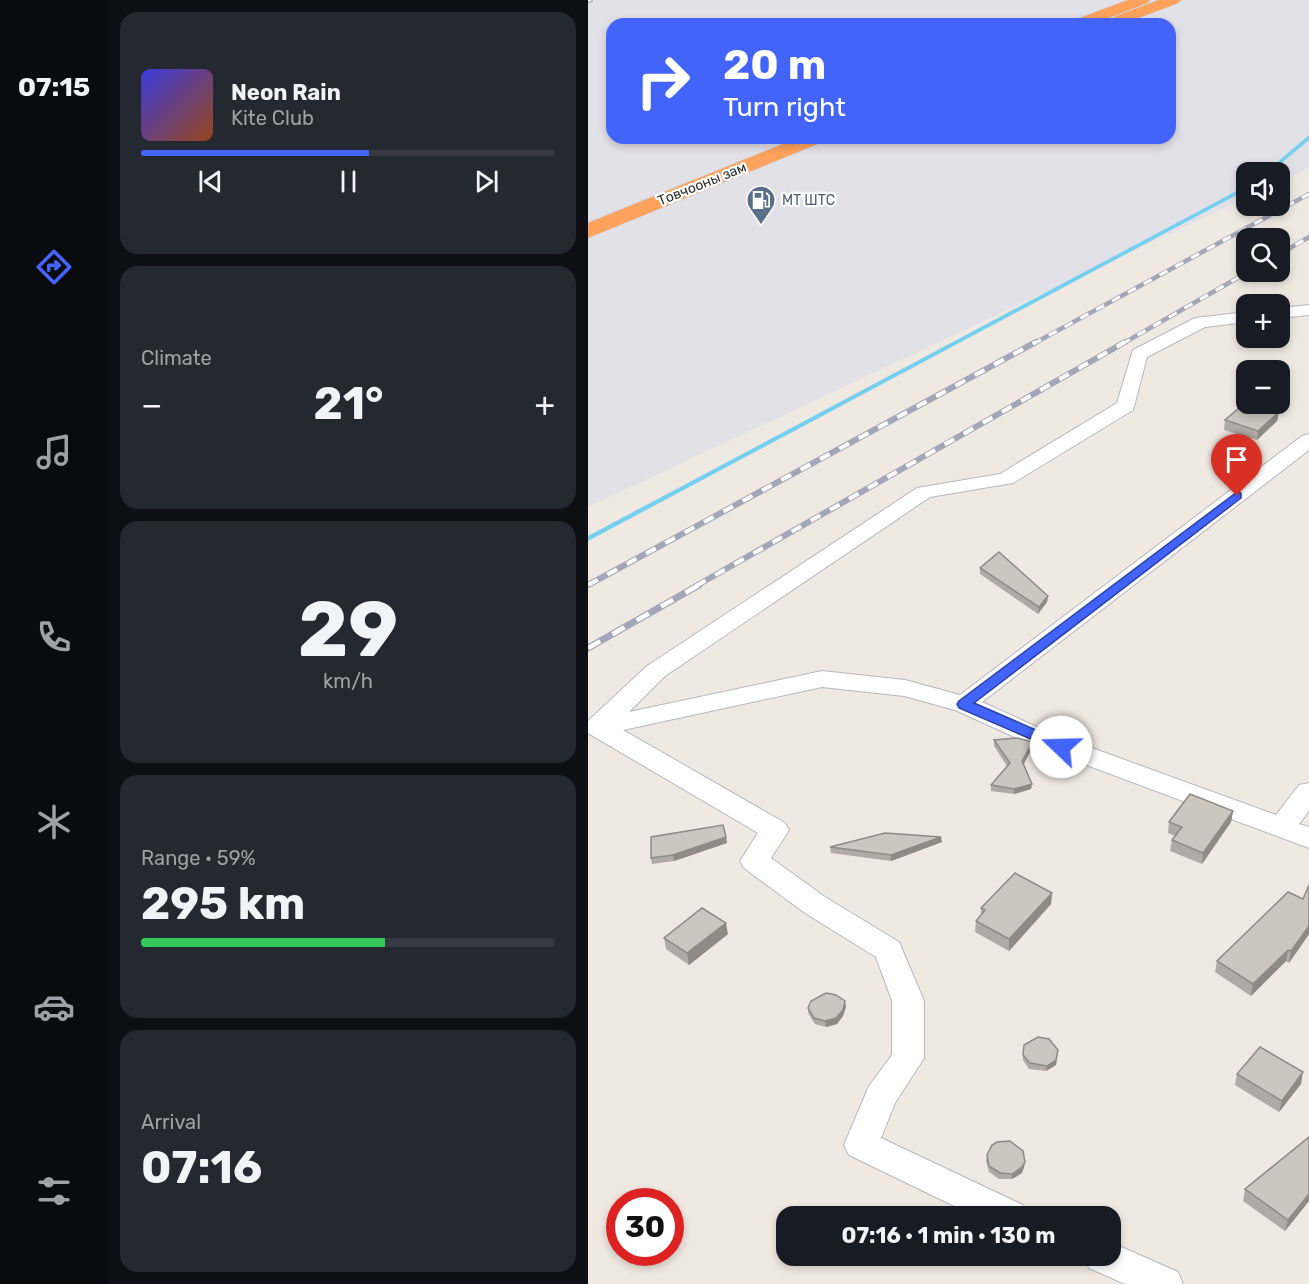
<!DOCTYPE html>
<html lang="en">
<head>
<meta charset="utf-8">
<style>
	:root { --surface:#171b24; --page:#242831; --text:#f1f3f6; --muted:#9ea1a6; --line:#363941; --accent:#4264fb }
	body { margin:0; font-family:Rubik,sans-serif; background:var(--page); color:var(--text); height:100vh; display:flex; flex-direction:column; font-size:22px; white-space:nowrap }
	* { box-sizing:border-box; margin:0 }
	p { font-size:20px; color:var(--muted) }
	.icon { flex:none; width:33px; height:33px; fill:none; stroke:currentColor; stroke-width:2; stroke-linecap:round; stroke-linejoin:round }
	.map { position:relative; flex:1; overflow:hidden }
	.side { display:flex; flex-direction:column; gap:12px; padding:12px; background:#0d0f14; width:480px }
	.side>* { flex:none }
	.guide { position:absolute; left:18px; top:18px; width:570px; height:126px; border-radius:18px; box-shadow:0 3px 9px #0003; background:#4264fb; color:#fff; overflow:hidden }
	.fabs { position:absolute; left:648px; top:162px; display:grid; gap:12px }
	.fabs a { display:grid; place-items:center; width:54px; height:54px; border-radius:12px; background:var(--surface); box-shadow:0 3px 9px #0003; font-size:30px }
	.speed { position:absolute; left:18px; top:1188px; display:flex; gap:12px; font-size:30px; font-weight:700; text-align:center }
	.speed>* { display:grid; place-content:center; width:78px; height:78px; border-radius:50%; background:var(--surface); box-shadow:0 3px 9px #0003; line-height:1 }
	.speed .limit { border:9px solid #d22; background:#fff; color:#111 }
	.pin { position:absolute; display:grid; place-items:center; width:51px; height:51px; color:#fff; margin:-62px -26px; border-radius:50% 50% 50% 0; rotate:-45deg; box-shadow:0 0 6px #0007 }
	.pin .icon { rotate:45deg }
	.me { position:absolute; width:66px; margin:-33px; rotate:291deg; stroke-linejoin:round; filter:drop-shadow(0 0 4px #0008) }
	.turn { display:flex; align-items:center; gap:21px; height:126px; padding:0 18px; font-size:27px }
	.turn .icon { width:78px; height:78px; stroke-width:2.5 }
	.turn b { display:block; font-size:42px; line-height:51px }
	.big { font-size:45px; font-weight:700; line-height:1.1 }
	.side .widget { flex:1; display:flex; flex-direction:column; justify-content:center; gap:9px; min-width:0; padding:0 21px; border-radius:18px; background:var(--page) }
	.side .dial { align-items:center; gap:0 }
	.dial b { font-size:78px; line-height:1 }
	.song { display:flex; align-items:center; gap:18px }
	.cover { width:72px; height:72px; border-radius:9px; background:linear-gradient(135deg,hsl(240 70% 55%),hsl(20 70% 35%)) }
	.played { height:6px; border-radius:3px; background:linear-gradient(90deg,var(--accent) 55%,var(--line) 55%) }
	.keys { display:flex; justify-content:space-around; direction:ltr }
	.heat { display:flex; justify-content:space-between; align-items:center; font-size:33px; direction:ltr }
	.charge { height:9px; border-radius:4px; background:linear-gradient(90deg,#34c759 59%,var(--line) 0) }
	.trip { position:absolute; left:188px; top:1206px; width:345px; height:60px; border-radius:18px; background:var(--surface); box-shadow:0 3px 9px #0003; font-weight:700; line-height:60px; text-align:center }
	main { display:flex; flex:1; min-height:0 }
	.tabs { display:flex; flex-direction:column; width:108px; justify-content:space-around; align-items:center; background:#090b0e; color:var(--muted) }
	.tabs .icon { width:42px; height:42px }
	.tabs .current { color:var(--accent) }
	.tabs b { font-size:27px; color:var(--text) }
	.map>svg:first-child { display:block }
	.industrial { fill:#e3e1e8; fill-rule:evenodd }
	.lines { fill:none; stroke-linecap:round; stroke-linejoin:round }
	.stream { fill:#75cff0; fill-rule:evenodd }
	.street-casing { stroke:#b4b7c1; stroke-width:2 }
	.highway-casing { stroke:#c9c9c9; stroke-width:1 }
	.street { fill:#fff; fill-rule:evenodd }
	.highway { fill:#ffa35c; fill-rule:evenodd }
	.rail-far3-casing { stroke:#a3a6b8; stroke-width:4 }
	.rail-far2-casing { stroke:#a3a6b8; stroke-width:4.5 }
	.rail-far1-casing { stroke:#a3a6b8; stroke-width:6 }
	.rail-casing { stroke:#a3a6b8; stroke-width:7 }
	.rail-far3 { stroke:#fff; stroke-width:2; stroke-dasharray:7; stroke-linecap:butt }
	.rail-far2 { stroke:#fff; stroke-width:3; stroke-dasharray:9; stroke-linecap:butt }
	.rail-far1 { stroke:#fff; stroke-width:4; stroke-dasharray:11; stroke-linecap:butt }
	.rail { stroke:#fff; stroke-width:4.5; stroke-dasharray:14; stroke-linecap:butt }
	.wall { fill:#afaba4 }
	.shaded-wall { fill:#8e8b86 }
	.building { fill:#cbc7bf; stroke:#8e8b86; stroke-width:1.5 }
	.route { fill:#4264fb; stroke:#2b41a3; stroke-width:1.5 }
	.labels { text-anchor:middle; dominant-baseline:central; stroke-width:4.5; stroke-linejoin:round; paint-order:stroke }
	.far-street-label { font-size:14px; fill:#2e2e2e; stroke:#fff }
	.far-service-label { font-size:14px; fill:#4e5e75; stroke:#fff; text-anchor:start }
</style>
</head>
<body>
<main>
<nav class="tabs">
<b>07:15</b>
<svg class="icon current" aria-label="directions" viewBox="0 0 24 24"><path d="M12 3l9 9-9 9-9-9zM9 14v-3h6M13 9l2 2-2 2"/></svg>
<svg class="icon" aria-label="music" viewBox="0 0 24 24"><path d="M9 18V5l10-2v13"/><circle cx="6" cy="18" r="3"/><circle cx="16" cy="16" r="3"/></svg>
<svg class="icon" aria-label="phone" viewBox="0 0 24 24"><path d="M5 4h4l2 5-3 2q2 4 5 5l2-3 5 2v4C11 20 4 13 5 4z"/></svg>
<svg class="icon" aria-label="climate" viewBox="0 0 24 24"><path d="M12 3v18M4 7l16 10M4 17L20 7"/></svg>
<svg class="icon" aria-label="car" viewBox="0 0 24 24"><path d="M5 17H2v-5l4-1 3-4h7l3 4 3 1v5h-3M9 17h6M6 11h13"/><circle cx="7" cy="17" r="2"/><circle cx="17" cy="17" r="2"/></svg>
<svg class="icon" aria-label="filters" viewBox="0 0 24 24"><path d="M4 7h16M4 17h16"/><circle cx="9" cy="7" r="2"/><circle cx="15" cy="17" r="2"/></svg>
</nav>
<section class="side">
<div class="widget">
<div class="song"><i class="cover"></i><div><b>Neon Rain</b><p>Kite Club</p></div></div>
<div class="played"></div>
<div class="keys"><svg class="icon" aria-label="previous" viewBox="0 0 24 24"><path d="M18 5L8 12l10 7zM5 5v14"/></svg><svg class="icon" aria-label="pause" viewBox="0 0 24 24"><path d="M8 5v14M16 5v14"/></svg><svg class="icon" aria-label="next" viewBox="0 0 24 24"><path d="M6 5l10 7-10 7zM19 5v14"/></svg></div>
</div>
<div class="widget"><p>Climate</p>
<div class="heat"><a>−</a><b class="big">21°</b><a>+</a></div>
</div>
<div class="widget dial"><b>29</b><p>km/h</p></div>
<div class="widget"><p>Range · 59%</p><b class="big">295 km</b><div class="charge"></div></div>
<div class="widget"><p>Arrival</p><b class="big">07:16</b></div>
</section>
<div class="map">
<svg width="721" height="1284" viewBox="0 0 721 1284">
	<rect width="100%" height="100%" fill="#efe9e1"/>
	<path class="industrial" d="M0,0H721V168L692,182V172H658V198L0,507ZM24,24H582V138H24Z"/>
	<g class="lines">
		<g class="stream">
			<path d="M721,135V140L683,172H678Z"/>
			<path d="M658,186V190L0,541V536Z"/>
		</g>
		<g class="street-casing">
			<g id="street">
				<path d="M721,305V315L692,318V308Z"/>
				<path d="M658,312V322L617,327L559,357L545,410L425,483L342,497L77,676L41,712L234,671L317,680L372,695L714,436L721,434V450L394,702L460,732L688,815L711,785L721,783V811L711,824L721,827V848L442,744L367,710L316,696L234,687L35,730L197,823L201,830L183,858L237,897L311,942L336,1001V1058L307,1103L293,1138L435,1205L440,1216H387L261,1155L256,1145L281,1086L304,1055V1001L288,957L217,913L156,868L152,861L170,833L0,733V721L59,666L329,488L412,474L529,403L545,350L607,318Z"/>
				<path d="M522,1242L590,1272L595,1284H537L501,1268L496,1256H522Z"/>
			</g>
		</g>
		<g class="highway-casing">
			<g id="highway">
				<path d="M540,0H562L559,3L505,24H482L484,21Z"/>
				<path d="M571,0H593L590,3L540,22L534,24L526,19L528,16Z"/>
				<path d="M210,138H237L234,142L0,238V223Z"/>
			</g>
		</g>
		<use href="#street" class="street"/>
		<use href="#highway" class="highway"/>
		<g class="rail-far3-casing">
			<path id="rail-far3" d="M0,1L3,0"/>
		</g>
		<g class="rail-far2-casing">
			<g id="rail-far2">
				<path d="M692,254L721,237"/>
				<path d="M445,344L721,194"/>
				<path d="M534,344L660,272"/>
			</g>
		</g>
		<g class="rail-far1-casing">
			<g id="rail-far1">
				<path d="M0,585L448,342"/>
				<path d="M108,586L537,342"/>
			</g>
		</g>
		<g class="rail-casing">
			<path id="rail" d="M0,648L111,585"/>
		</g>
		<use href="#rail-far3" class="rail-far3"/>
		<use href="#rail-far2" class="rail-far2"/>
		<use href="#rail-far1" class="rail-far1"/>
		<use href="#rail" class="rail"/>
	</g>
	<g class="wall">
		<path d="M691,412L689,421L669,440L636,430L637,420Z"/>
		<path d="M392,568L460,596L459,602L450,614L392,574Z"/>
		<path d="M406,740L444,748L436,764L444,784L443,789L426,794L403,791V785L419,766L406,746Z"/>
		<path d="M645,811L643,822L614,864L582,851L584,840L587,836L580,833L581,822Z"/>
		<path d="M138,837L139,843L86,861L64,864L63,858Z"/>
		<path d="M354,842L303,861L243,853L242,847Z"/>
		<path d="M721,885V934L701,963L698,961L663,996L627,972L629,961L715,899Z"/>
		<path d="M464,893L463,904L421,951L387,932L388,921L393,915V908Z"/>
		<path d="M140,934L101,965L78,949L76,938Z"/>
		<path d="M258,1007L255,1016L249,1024L238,1027L227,1024L220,1013V1008Z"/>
		<path d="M470,1050L468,1065L458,1071L441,1069L435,1060V1055Z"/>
		<path d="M649,1074L713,1084L691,1112L647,1085Z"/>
		<path d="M721,1137V1201L697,1231L655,1201L657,1189Z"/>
		<path d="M399,1155L437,1162L436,1167L434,1173L424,1179H411L401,1172L398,1161Z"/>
	</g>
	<g class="shaded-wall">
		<path d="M691,412L689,421L669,440L670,431Z"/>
		<path d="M460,596L459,602L450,614L451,607Z"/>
		<path d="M445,742L444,748L434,767V761Z"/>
		<path d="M444,784L443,789L426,794V789Z"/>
		<path d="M645,811L643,822L614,864L615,853Z"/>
		<path d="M138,837L139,843L86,861L85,855Z"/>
		<path d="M353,837L354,842L303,861V855Z"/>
		<path d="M464,893L463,904L421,951V939Z"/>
		<path d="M138,923L140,934L101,965L99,953Z"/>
		<path d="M721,926V934L701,963L703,951Z"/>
		<path d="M700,950L698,961L663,996L665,984Z"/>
		<path d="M257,1001L258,1007L255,1016L249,1024L238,1027L237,1021Z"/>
		<path d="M470,1050L468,1065L458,1071L459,1066Z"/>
		<path d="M715,1072L713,1084L691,1112L694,1101Z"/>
		<path d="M437,1162L436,1167L434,1173L424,1179V1174Z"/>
		<path d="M721,1194V1201L697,1231L700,1220Z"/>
	</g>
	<g class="building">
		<path d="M658,402V404H664L691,412L670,431L637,420Z"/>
		<path d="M411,552L460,596L451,607L392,568Z"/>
		<path d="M429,738L445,742L434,761L444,784L426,789L403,785L422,763L406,740Z"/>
		<path d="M602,794L645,811L615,853L584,840L594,827L581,822Z"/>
		<path d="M135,825L138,837L85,855L63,858V837Z"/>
		<path d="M297,833L353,837L303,855L242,847Z"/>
		<path d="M427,873L464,893L421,939L388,921L397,910L393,908Z"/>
		<path d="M721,885V926L703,951L700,950L665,984L629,961L700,892L715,899Z"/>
		<path d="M114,908L138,923L99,953L76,938Z"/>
		<path d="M238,993L248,995L257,1001L255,1010L248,1018L237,1021L226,1018L220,1008L223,1001Z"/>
		<path d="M450,1037L461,1039L470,1050L468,1060L459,1066L442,1063L435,1055L436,1045Z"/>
		<path d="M672,1047L715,1072L694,1101L649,1074Z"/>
		<path d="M721,1137V1194L700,1220L657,1189Z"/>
		<path d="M422,1141L435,1151L437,1162L434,1167L424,1174L412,1173L401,1166L399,1155L404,1145L409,1142Z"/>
	</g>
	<path class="route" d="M649,492L653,493V498L386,703L478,743L481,747L478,750H468L371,708L369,704L371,701Z"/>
	<defs>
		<g id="fuel-pin" transform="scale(1.5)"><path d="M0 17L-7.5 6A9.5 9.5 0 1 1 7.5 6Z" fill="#5c6f8a" stroke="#fff"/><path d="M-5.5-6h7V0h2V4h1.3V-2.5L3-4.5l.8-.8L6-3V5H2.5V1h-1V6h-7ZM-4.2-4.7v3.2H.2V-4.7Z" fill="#fff"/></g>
	</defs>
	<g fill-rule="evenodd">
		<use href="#fuel-pin" x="173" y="200"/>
	</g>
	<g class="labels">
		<g class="far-street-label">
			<text transform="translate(114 184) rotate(-22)">Товчооны зам</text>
		</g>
		<g class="far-service-label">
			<text x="194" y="200">MT ШТС</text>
		</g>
	</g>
</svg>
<div class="fabs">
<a><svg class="icon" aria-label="sound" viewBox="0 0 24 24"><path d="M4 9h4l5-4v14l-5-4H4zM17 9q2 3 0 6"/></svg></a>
<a><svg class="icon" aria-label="search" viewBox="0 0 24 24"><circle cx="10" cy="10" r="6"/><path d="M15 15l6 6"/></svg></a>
<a>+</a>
<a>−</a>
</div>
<div class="speed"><div class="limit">30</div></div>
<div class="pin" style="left:649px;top:496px;background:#d93025"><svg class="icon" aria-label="arrive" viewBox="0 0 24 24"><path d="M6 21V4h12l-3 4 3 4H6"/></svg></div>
<svg class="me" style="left:473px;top:747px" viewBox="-20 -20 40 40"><circle r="19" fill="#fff"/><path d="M0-13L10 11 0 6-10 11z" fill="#4264fb"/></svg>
<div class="trip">07:16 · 1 min · 130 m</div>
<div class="guide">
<div class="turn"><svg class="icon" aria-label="right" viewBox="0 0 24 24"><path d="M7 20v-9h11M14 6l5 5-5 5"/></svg><div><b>20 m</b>Turn right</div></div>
</div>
</div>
</main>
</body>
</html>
